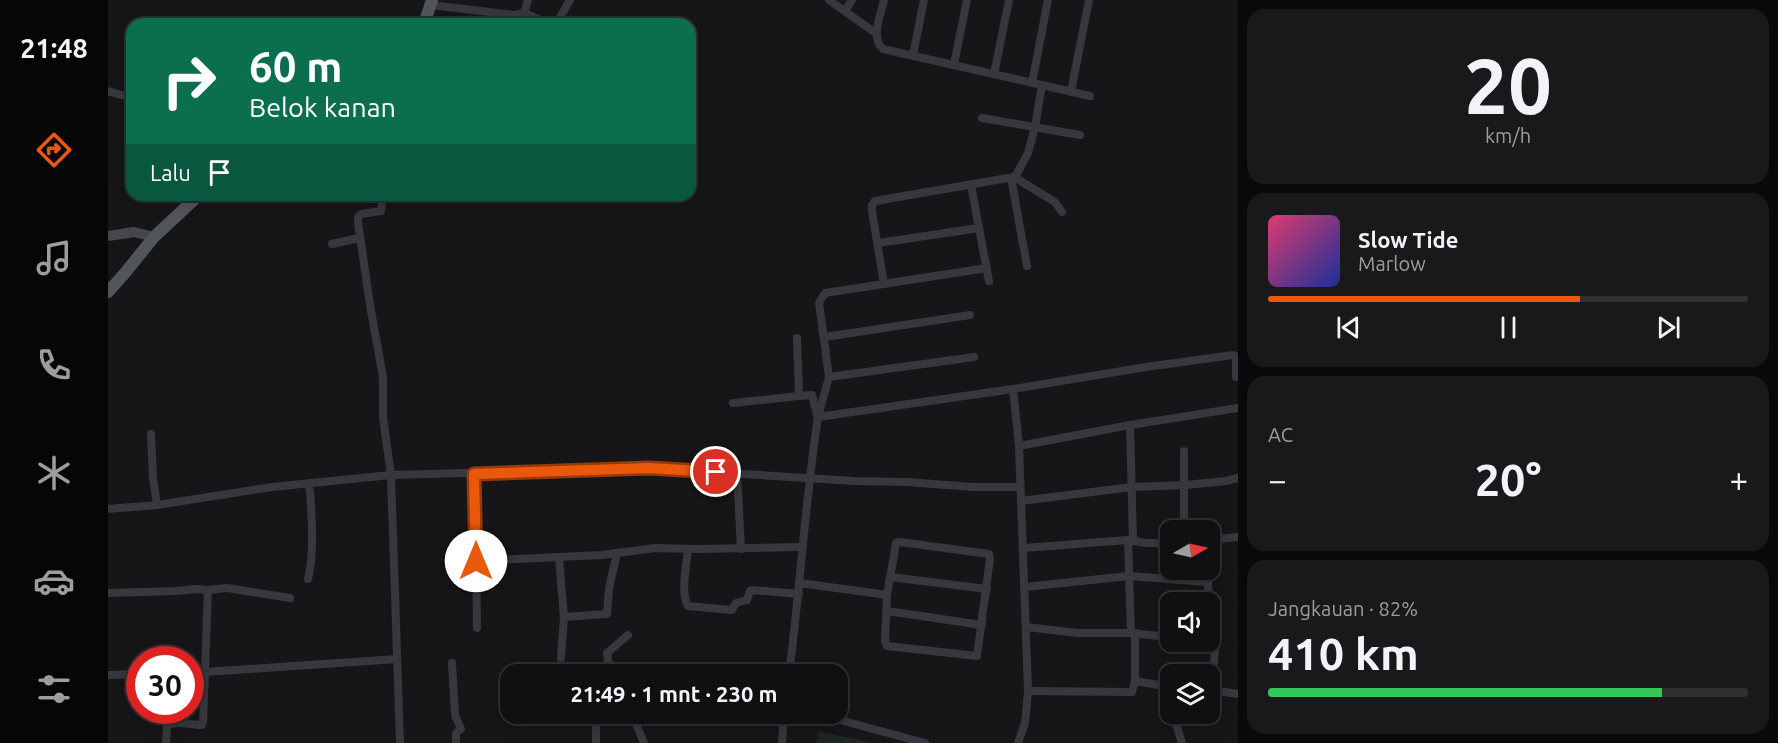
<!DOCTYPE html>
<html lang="id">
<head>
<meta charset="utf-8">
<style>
	:root { --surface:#101012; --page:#19191b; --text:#f1f3f6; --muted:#9c9d9f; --line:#303032; --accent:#ea580c }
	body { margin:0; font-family:Ubuntu,sans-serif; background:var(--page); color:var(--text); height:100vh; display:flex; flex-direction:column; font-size:22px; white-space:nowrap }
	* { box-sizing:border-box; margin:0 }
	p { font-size:20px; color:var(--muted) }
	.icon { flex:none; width:33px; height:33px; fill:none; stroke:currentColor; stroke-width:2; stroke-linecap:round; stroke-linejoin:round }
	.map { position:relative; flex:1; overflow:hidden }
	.sheet { display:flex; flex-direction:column; gap:9px; padding:9px; background:#09090a; width:540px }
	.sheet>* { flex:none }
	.banner { position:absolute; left:18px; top:18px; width:570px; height:183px; border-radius:18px; box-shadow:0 3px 15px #0003,0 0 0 2px var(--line); background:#0b6e4f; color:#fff; overflow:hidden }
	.needle { width:39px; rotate:81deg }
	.tools { position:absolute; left:1052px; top:520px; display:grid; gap:12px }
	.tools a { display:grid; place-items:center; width:60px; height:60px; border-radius:12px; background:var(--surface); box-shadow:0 3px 15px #0003,0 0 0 2px var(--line); font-size:30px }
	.speed { position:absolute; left:18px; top:646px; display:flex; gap:12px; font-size:30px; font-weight:700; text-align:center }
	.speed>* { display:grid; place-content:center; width:78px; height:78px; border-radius:50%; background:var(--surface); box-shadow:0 3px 15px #0003,0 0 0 2px var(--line); line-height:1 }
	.speed .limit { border:9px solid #d22; background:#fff; color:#111 }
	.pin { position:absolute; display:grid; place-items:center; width:51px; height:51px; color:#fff; margin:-26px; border:3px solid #fff; border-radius:50%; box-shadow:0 2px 6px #0007 }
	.me { position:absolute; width:66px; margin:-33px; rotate:0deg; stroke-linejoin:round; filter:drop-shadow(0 0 4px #0008) }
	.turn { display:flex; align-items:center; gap:21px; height:126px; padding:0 24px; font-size:27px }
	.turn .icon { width:78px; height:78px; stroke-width:2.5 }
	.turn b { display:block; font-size:42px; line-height:51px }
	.then { display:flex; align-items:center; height:57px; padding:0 24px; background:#0003; gap:12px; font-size:22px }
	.big { font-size:45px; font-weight:600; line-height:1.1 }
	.sheet .tile { flex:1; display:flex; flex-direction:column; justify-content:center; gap:9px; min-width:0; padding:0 21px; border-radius:18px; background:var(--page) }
	.sheet .dial { align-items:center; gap:0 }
	.dial b { font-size:78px; line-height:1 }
	.song { display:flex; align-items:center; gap:18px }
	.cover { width:72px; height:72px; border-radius:9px; background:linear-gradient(135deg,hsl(340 70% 55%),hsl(230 70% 35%)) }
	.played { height:6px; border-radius:3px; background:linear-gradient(90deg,var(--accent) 65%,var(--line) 65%) }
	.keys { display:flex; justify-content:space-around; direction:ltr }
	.heat { display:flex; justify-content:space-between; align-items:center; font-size:33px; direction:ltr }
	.charge { height:9px; border-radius:4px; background:linear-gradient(90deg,#34c759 82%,var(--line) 0) }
	.trip { position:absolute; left:392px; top:664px; width:348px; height:60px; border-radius:18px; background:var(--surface); box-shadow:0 3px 15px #0003,0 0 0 2px var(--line); font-weight:600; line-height:60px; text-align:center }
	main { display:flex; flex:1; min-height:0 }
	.menu { display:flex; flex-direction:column; width:108px; justify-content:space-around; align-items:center; background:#060607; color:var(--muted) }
	.menu .icon { width:42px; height:42px }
	.menu .on { color:var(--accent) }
	.menu b { font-size:27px; color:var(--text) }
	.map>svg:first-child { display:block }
	.green { fill:#1e261f }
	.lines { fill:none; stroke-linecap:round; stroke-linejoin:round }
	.street { stroke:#37383d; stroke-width:8 }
	.secondary { stroke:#45474d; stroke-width:10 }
	.primary { stroke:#53555c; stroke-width:12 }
	.route-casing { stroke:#983908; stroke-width:15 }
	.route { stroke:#ea580c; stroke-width:10 }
</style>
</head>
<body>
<main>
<nav class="menu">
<b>21:48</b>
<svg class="icon on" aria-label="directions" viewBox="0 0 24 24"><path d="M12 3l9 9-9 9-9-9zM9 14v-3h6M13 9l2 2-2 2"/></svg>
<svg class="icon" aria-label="music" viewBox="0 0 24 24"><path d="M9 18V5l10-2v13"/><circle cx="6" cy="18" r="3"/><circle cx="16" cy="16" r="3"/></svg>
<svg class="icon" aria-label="phone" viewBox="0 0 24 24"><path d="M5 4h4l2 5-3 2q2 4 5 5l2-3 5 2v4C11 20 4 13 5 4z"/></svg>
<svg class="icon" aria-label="climate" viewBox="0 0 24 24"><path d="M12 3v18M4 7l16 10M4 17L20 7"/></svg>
<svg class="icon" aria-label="car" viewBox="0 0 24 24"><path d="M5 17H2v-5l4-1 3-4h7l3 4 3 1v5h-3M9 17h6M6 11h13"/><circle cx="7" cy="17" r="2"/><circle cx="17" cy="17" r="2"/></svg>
<svg class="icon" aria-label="filters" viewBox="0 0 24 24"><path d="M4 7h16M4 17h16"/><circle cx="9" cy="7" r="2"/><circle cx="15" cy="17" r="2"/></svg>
</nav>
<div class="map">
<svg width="1130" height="743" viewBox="0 0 1130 743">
	<rect width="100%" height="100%" fill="#161618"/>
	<path class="green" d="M710,731L765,743H708Z"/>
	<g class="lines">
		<g class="street">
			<path d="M721,0L769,34"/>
			<path d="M776,0C773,14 762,38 775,49L982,96"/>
			<path d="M323,5L407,15L416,13L442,24"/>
			<path d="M737,11L744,0"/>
			<path d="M416,13L420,0"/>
			<path d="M444,24L451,19L462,0"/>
			<path d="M805,55L816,0"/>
			<path d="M846,64L859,0"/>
			<path d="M886,74L901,0"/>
			<path d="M924,83L940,0"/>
			<path d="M0,91L24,98"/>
			<path d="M963,92L981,0"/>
			<path d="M874,118L972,135"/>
			<path d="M863,185L881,281"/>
			<path d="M275,195L273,211L253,214L250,217V222L262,305L275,377V417L283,475L292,743"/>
			<path d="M770,243L871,228"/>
			<path d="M224,244L251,238"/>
			<path d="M919,266L904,183L920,153L927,127L934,85"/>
			<path d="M776,284L764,211V205L767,201L906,177L947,202L954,212"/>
			<path d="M717,337L862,315"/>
			<path d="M689,338L691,396L704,395L709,415"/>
			<path d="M721,377L866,357"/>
			<path d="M905,389L911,446L920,691L917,723L910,743"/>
			<path d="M625,403L691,396"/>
			<path d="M710,417L721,377L711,303L717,293L879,268"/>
			<path d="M1022,425L1025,541"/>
			<path d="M43,434L45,479L49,505"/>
			<path d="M911,446L1022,425L1130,408"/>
			<path d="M1076,451V531"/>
			<path d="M629,473L633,549"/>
			<path d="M366,474L368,537L369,628"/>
			<path d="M913,501L1024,487L1077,485L1118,481L1130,478"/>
			<path d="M0,509L49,505L164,487L283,475L541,468L746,481L799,482L865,487H912"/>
			<path d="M1020,540L1023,633"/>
			<path d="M1101,540L1130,537"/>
			<path d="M792,542L881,554L882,559L869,656L779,646L777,642L779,595L788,543Z"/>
			<path d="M916,548L1020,540L1038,543H1062"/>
			<path d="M580,549C579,565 572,591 580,606L624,610L628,603L639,600L642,591L645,590L691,594"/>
			<path d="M451,557L456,617L453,658"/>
			<path d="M368,561L494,555L547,548L590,549L694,547"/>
			<path d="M782,577L879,589"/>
			<path d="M200,579C207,551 204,512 201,483"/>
			<path d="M692,583L779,595"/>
			<path d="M917,587L1021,576L1100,582L1102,640L1106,644L1107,649L1104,690H1101"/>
			<path d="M0,593L67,591L88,589L100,590L119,588L182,598"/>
			<path d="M779,611L874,625"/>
			<path d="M456,617L499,614L501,588L509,553"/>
			<path d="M918,627L970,633H1023L1062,637"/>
			<path d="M344,663L347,715L353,729L348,733V743"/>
			<path d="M82,673L289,659"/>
			<path d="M0,675L32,674"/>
			<path d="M490,675V670"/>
			<path d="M507,675L500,661L499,653L520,635"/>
			<path d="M681,675C692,589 697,502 710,417L905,389L1038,367L1125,355L1128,357V377"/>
			<path d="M1027,681L1062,687"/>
			<path d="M1104,690L1130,694"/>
			<path d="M920,691L1024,692L1027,681V633"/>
			<path d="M524,714L536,743"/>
			<path d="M1065,714L1074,743"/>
			<path d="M714,715L817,743"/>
			<path d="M58,743L59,726C68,720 82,725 94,725L95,722L100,590"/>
			<path d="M488,743V714"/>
			<path d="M674,743L676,714"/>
		</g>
		<path class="secondary" d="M0,236L26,232L46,237"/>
		<g class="primary">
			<path d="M316,24L324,0"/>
			<path d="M0,292L17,273L46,237L91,195"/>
		</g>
	</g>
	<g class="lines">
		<g class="route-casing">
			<path id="route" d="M368,561L366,474L541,468L608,472"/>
		</g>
		<use href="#route" class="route"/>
	</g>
</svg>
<div class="tools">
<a><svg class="needle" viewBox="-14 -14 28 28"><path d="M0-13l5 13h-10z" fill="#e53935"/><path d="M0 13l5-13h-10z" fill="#9c9d9f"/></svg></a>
<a><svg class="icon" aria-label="sound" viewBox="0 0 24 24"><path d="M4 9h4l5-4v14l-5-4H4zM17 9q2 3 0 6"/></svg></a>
<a><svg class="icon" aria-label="layers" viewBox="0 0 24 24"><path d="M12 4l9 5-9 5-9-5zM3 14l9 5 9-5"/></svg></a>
</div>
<div class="speed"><div class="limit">30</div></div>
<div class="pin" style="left:608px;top:472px;background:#d93025"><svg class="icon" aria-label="arrive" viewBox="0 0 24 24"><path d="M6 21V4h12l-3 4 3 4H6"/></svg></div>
<svg class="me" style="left:368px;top:561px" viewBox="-20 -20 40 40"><circle r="19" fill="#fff"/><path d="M0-13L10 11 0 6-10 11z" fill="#ea580c"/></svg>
<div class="trip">21:49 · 1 mnt · 230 m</div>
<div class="banner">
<div class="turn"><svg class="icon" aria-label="right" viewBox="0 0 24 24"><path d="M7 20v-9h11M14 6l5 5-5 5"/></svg><div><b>60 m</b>Belok kanan</div></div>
<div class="then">Lalu<svg class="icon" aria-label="arrive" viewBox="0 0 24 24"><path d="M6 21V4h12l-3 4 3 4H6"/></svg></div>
</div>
</div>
<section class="sheet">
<div class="tile dial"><b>20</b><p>km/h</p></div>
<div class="tile">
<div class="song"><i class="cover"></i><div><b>Slow Tide</b><p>Marlow</p></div></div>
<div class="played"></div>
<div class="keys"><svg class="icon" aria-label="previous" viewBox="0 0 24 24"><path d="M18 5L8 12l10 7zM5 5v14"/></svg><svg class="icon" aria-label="pause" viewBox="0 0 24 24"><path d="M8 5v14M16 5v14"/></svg><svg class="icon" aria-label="next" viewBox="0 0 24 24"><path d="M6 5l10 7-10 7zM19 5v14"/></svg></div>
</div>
<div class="tile"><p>AC</p>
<div class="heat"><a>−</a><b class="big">20°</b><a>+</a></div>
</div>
<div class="tile"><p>Jangkauan · 82%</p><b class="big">410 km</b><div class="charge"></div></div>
</section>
</main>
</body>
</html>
